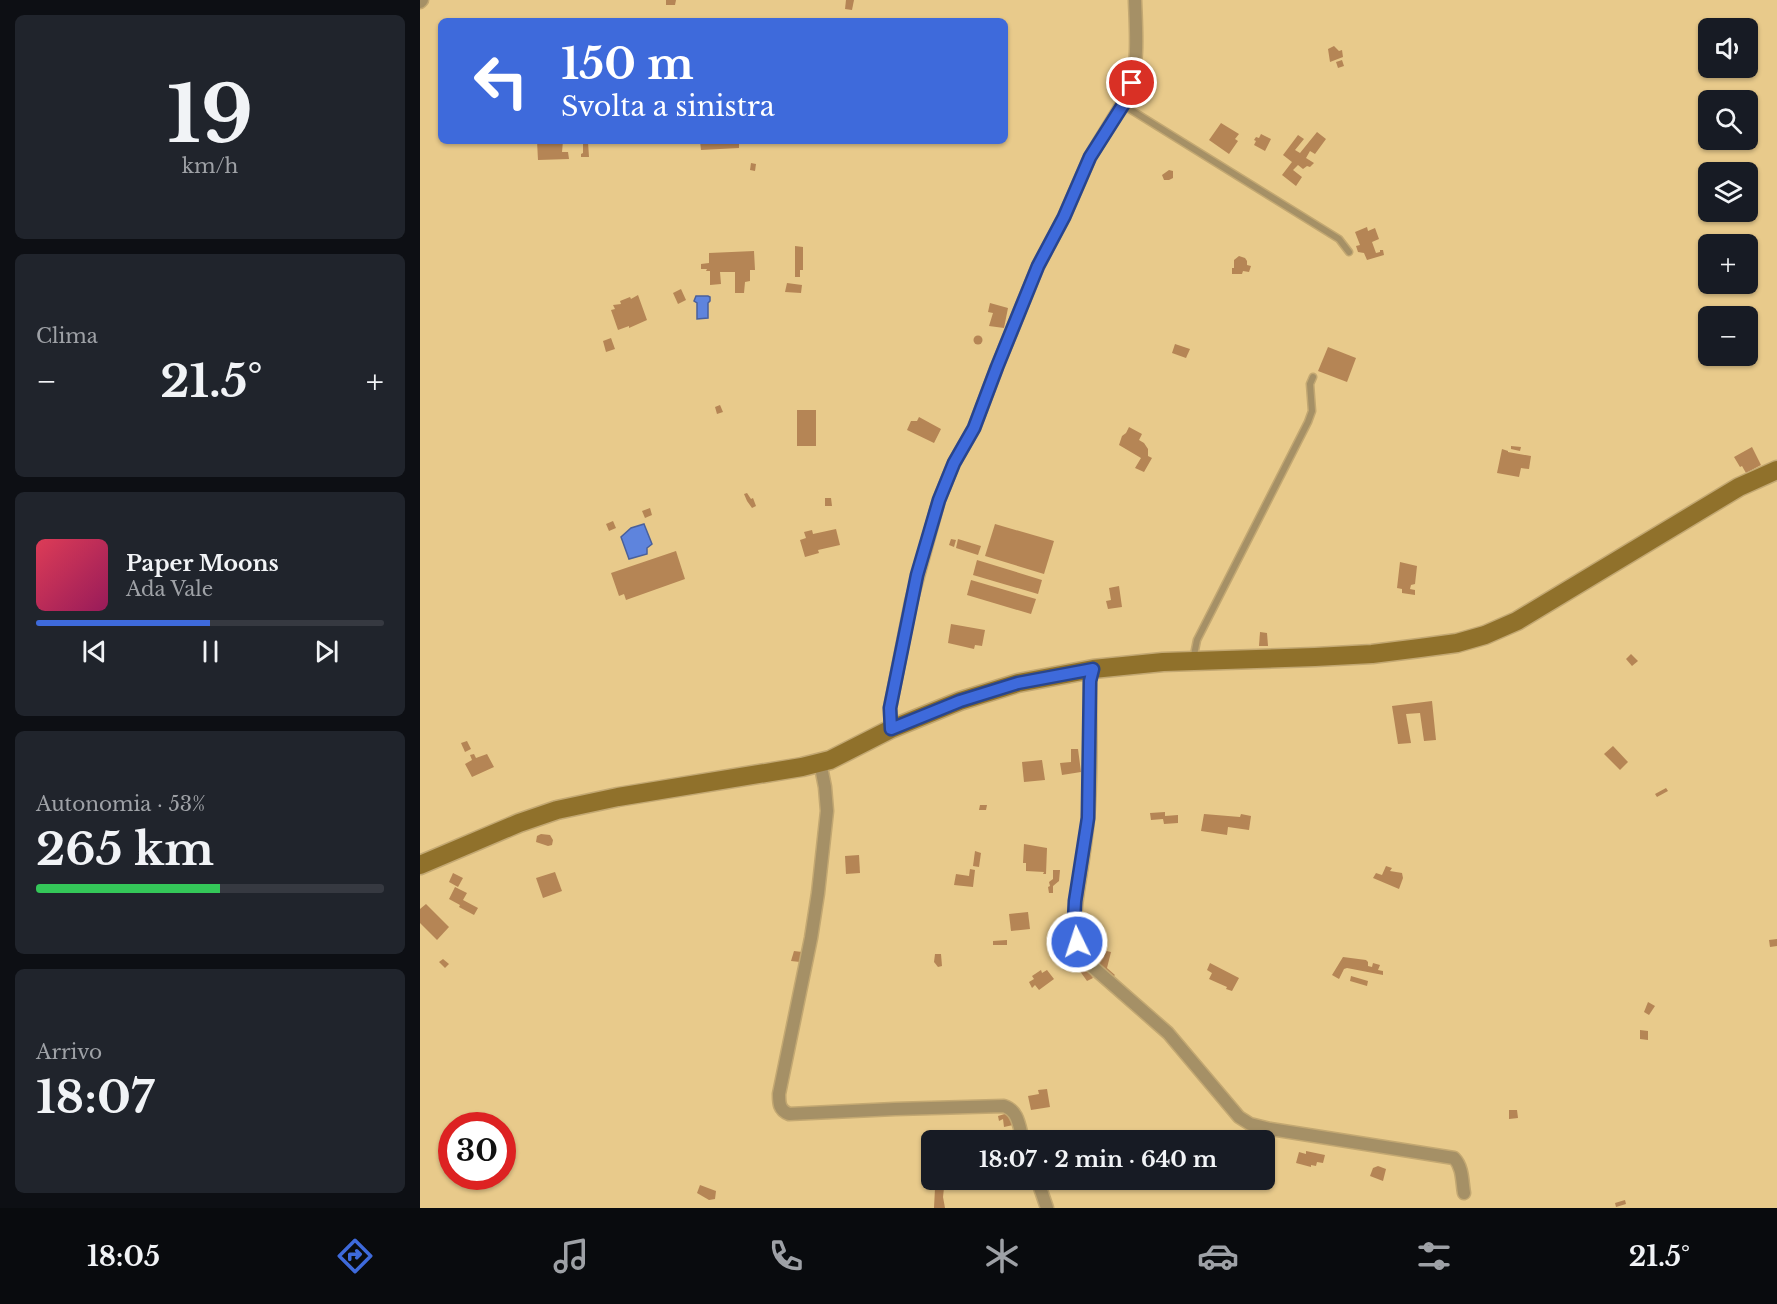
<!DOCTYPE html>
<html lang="it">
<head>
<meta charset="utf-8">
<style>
	:root { --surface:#171b24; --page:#20242c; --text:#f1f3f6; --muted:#9ea1a6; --line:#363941; --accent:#3e6adb }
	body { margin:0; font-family:"Libre Baskerville",serif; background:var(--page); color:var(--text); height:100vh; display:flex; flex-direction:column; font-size:22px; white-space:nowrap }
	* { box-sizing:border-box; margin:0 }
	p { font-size:20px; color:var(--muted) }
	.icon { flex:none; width:33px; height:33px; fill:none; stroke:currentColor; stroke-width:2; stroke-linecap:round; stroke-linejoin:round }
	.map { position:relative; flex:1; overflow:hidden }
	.side { display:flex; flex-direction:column; gap:15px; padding:15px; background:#0d0f14; width:420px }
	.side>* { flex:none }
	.top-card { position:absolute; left:18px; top:18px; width:570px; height:126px; border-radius:9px; box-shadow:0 2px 4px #0004; background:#3e6adb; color:#fff; overflow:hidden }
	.tools { position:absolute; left:1278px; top:18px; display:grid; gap:12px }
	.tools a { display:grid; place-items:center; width:60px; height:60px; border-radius:9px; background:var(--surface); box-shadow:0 2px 4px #0004; font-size:30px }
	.speed { position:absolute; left:18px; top:1112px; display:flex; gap:12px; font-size:30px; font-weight:700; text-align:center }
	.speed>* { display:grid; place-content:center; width:78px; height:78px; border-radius:50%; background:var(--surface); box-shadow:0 2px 4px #0004; line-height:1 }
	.speed .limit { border:9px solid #d22; background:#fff; color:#111 }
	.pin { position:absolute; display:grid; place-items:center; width:51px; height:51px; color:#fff; margin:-26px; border:3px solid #fff; border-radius:50%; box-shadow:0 2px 6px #0007 }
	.me { position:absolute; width:66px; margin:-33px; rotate:356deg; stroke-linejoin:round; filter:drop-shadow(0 0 4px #0008) }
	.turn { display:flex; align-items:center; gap:21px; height:126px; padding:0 24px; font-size:27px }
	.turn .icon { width:78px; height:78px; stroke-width:2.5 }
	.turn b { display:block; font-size:42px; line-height:51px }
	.big { font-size:45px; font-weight:800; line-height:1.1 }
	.side .widget { flex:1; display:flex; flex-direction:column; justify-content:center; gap:9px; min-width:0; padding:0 21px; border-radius:9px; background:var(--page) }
	.side .dial { align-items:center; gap:0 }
	.dial b { font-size:78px; line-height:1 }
	.song { display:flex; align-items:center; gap:18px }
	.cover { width:72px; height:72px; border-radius:9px; background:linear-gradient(135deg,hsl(350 70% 55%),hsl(330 70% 35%)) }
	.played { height:6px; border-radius:3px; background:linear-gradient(90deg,var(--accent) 50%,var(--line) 50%) }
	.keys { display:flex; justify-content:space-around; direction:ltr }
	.heat { display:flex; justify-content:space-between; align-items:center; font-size:33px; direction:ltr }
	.charge { height:9px; border-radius:4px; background:linear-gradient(90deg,#34c759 53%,var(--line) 0) }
	.trip { position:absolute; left:501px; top:1130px; width:354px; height:60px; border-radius:9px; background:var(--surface); box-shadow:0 2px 4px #0004; font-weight:800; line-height:60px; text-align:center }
	.dock { display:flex; height:96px; justify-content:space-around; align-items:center; background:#090b0e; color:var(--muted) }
	.dock .icon { width:42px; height:42px }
	.dock .on { color:var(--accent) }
	.dock b { font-size:27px; color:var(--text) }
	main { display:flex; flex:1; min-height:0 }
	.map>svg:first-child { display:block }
	.water { fill:#5e84dd; stroke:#49609b; stroke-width:1.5 }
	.building { fill:#b58555 }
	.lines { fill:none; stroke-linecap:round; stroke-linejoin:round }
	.service-casing { stroke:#c3a872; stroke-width:9 }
	.minor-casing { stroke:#c3a872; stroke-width:15 }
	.secondary-casing { stroke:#c3a872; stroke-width:21 }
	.service { stroke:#a59066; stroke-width:6 }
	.minor { stroke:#a59066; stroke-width:12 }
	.secondary { stroke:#90712b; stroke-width:18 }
	.route-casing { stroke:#28458e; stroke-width:15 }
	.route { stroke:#3e6adb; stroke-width:10 }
</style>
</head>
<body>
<main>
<section class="side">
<div class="widget dial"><b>19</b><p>km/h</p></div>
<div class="widget"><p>Clima</p>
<div class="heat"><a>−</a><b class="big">21.5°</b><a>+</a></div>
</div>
<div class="widget">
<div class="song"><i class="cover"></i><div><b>Paper Moons</b><p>Ada Vale</p></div></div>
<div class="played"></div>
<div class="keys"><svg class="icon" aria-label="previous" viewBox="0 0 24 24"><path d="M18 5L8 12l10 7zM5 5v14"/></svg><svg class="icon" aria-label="pause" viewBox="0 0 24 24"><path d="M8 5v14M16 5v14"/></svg><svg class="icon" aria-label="next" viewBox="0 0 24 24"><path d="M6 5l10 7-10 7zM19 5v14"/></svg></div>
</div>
<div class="widget"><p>Autonomia · 53%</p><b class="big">265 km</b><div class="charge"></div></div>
<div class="widget"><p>Arrivo</p><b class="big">18:07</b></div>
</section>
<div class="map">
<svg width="1357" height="1208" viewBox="0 0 1357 1208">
	<rect width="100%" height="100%" fill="#e8ca8b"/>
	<g class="water">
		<path d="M276,296H288L290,297V301L288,303V318L277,319V303L274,301Z"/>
		<path d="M224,524L232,544L227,548V554L209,559L201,537L211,528Z"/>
	</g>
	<g class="building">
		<path d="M246,0H256L255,5H246Z"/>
		<path d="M426,0H434L432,10L425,9Z"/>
		<path d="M914,46L919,51L922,50L923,57L910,62L908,49Z"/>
		<path d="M922,60L924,66L918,68L916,62Z"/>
		<path d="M801,123L819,134L815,139L818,141L809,154L789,140Z"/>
		<path d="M897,132L906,139L895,154L890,151L886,158L894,163L890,167L887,166L883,169L878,165L873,170L882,177L876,186L862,175L872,162L863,155L878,135L884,139L875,150L880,153Z"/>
		<path d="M841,134L851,139L845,151L834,145L836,141L834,140L836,137L839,138Z"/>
		<path d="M117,141H143L142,152H148L149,159L118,160Z"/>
		<path d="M280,141H319V148L281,150Z"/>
		<path d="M163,142H168L169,157H161V154L163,153Z"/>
		<path d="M331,163L336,164L335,171L330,170Z"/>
		<path d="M749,170L753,171V178L749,180H744L742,175Z"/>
		<path d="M947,227L948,231L955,228L959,239L952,242L956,253L960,252V250H963L964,255L947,260L944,253L938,252L936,246L940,245L935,232Z"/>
		<path d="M375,246L383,247V270H380V277H375Z"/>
		<path d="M334,251L335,270H330V281L325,282L324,293H315V272H300L301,284L290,285V271H286L287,269H281V264L289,263V253Z"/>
		<path d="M819,256L825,258L827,261V265L831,266L829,272L823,271L822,274H812V268H814V260Z"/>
		<path d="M367,283L382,285L381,293L365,292Z"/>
		<path d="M261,289L266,300L258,304L253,293Z"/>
		<path d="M218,295L227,320L209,328V326L198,330L191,310L195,309L193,305L201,304L200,301L210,297L211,299Z"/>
		<path d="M570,303L588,308L584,328L569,326L573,313L568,312Z"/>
		<circle cx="558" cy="340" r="4.5"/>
		<path d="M191,338L195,349L186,352L183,341Z"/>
		<path d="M755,344L770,349L766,358L752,353Z"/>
		<path d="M908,347L936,358L927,382L898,371Z"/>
		<path d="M300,405L303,412L297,414L295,407Z"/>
		<rect x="377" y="410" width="19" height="36"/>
		<path d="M499,417L521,429L514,443L487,430L491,421H497Z"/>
		<path d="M709,427L722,434L719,440L724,443L728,449V456L732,458L724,472L715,468L721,458L699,445L702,436L706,433Z"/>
		<path d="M1091,446L1101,447L1100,451L1091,449Z"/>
		<path d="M1332,447L1341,465L1326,473L1322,466L1320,467L1314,457Z"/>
		<path d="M1082,449L1088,451V452L1111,456L1109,469L1101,468L1099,477L1077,473Z"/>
		<path d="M327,493L331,499L333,498L336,506L332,508L327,501L324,494Z"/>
		<path d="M405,498H411L412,506H405Z"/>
		<path d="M230,508L232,515L225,518L222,511Z"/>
		<path d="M193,521L196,528L189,531L186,524Z"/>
		<path d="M575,524L634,541L624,574L565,556Z"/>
		<path d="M416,529L420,545L398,550L399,553L385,557L380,540L386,538L384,532L392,530L393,534Z"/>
		<path d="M531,539L536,540L534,547L529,545Z"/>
		<path d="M538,539L561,546L558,555L536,548Z"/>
		<path d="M256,551L265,579L206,600L204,594L199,596L191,573Z"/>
		<path d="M557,560L622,580L618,594L553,575Z"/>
		<path d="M980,562L997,566L995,584L991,585L990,589L995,590V595L982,593V589L977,588Z"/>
		<path d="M551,580L616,599L611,614L547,595Z"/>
		<path d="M699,586L702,607L688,609L686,601L691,600L689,588Z"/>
		<path d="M531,624L565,630L562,646L555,645L554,649L528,643Z"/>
		<path d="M840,632L847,633L848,646H839Z"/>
		<path d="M1211,654L1218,661L1212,666L1206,659Z"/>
		<path d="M1012,701L1016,740L1004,741L1000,713L986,714L991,743L978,744L972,706Z"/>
		<path d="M47,741L51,749L45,752L41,743Z"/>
		<path d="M1193,746L1208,762L1200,770L1184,754Z"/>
		<path d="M651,749H658L661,772L642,775L640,763L651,762Z"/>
		<path d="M54,754L56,758L67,754L74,767L52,777L45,764L52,760L50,755Z"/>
		<path d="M622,760L625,780L604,782L602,762Z"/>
		<path d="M1246,788L1248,791L1237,797L1235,794Z"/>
		<path d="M560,805H567L566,810H559Z"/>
		<path d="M745,812V816L758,815V823L744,824L743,819L731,820L730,813Z"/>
		<path d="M784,814L820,817L821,814L831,816L829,830L808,827L807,835L781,831Z"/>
		<path d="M121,834L130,835L133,840L132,845L128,846L116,842L117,836Z"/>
		<path d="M604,844L627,848L626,874H623L624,872L606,871V863H603Z"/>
		<path d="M555,851L561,853L559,867L553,866Z"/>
		<path d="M439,855L440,873L426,874L425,856Z"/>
		<path d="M966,866L972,868L970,871L982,873L983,878L979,889L953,878L956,873L962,875Z"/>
		<path d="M550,869L555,870L553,887L534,885L536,874L549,876Z"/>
		<path d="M633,870H640L639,881L633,886V893H629L628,887L630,886L629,882L633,879Z"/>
		<path d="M135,872L142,891L123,898L116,878Z"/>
		<path d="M33,873L43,878L38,887L29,882Z"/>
		<path d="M35,887L47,893L43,900L58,908L54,915L39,907L40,905L29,899Z"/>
		<path d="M6,904L29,927L17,940L0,923V909Z"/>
		<path d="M608,912L610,929L591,931L589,914Z"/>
		<path d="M1357,939V946L1350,947L1349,940Z"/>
		<path d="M587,940V945H573V941Z"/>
		<path d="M682,950L691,952L687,968L695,975L692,978L672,960V952Z"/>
		<path d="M374,951L382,952L380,962L371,961Z"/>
		<path d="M515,954H521L522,966L518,967L514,962Z"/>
		<path d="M923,957L946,960L948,962V966L952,967L953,963L960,965L958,970L963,971V975L927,968L924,969L919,979L912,975Z"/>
		<path d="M23,959L29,964L25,968L19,962Z"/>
		<path d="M663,962L675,972L670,974L673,978L667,981L657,967Z"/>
		<path d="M790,963L819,978L812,991L806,989L807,987L789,979L792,973L787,970Z"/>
		<path d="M621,970L622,973L627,970L634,979L619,990L615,985L612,988L609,982L614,979L612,976Z"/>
		<path d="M931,976L948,981L947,986L930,981Z"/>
		<path d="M1228,1002L1235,1006L1229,1015L1224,1012Z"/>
		<path d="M1220,1030L1228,1031V1040L1220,1039Z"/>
		<path d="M627,1089L630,1107L611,1110L608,1096L619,1094L618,1090Z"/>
		<path d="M1089,1110H1097L1098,1118L1089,1119Z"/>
		<path d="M588,1113L593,1125L584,1127L583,1119L579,1121L578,1116Z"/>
		<path d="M886,1151L905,1155L903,1163L897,1162L896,1166L891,1165V1167L876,1163L879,1152L886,1154Z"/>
		<path d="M958,1166L966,1169L963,1181L950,1176L953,1168Z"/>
		<path d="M280,1185L296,1191L295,1199L289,1200L277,1193Z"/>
		<path d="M515,1188H524L523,1197L525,1208H514Z"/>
		<path d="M1205,1200L1206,1204L1196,1207L1195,1203Z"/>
	</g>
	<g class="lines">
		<g class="service-casing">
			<g id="service">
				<path d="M703,105L919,239L929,252"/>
				<path d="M773,660L777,640L888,422L892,411L890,384L893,377"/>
			</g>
		</g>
		<g class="minor-casing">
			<g id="minor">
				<path d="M0,2L2,0"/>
				<path d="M673,669L670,681C670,727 672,774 668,819C666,839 663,859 660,878C655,908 650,936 667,962L748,1033L819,1117L830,1124L850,1129L1034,1158C1043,1167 1042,1182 1044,1193"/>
				<path d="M471,729L470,708L491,602L519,500L534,463L554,428L577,367L618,266L644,217L670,157L709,93C719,63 716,31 715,0"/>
				<path d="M400,762L405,787L407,811L398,893L391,938L359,1094C359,1103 359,1110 369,1114L475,1109L584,1106C599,1111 599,1127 603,1140"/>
				<path d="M617,1179L627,1208"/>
			</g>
		</g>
		<g class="secondary-casing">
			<path id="secondary" d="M0,865L99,823L137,810L198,797L382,767L410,760L471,729L540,701L598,683L673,669L743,662L895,657L952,654L1000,648L1037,643L1065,635L1097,621L1319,487L1357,470"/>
		</g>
		<use href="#service" class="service"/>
		<use href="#minor" class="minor"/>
		<use href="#secondary" class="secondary"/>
	</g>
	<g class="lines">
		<g class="route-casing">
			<path id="route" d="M657,942L654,921L655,901L668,818L670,681L673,669L598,683L540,701L471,729L470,708L497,575L519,500L534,463L554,428L577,367L618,266L644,217L670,157L703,105L712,83"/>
		</g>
		<use href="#route" class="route"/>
	</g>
</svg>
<div class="tools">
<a><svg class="icon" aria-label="sound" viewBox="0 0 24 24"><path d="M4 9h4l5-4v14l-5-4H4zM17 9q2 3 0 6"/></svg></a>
<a><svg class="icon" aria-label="search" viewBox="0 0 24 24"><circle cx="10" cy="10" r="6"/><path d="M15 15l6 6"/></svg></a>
<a><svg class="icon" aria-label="layers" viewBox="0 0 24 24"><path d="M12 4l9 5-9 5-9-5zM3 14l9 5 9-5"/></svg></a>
<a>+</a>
<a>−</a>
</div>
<div class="speed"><div class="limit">30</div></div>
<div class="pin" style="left:712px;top:83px;background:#d93025"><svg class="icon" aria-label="arrive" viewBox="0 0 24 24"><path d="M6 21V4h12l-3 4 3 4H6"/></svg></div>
<svg class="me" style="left:657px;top:942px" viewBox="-20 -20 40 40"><circle r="17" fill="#3e6adb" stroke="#fff" stroke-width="3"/><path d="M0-11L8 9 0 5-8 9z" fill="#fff"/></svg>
<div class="trip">18:07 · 2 min · 640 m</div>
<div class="top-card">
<div class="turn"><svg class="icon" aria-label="left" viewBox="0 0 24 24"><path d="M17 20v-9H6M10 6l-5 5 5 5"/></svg><div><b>150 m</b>Svolta a sinistra</div></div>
</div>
</div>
</main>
<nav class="dock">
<b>18:05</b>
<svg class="icon on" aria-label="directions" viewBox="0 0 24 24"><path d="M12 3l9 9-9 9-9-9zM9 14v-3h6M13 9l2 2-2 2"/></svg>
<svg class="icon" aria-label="music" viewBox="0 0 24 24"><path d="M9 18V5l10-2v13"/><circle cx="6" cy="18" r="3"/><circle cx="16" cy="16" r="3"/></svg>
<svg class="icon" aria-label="phone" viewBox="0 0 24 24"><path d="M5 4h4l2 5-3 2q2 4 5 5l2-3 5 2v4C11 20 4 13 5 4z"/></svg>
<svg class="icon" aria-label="climate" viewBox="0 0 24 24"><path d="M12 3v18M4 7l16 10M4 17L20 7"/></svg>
<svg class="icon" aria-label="car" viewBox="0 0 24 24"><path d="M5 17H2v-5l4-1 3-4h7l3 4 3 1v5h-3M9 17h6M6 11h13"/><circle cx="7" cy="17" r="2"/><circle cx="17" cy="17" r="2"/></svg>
<svg class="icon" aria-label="filters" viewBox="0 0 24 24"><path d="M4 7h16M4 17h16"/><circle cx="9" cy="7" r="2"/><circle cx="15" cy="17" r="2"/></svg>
<b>21.5°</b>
</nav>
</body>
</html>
